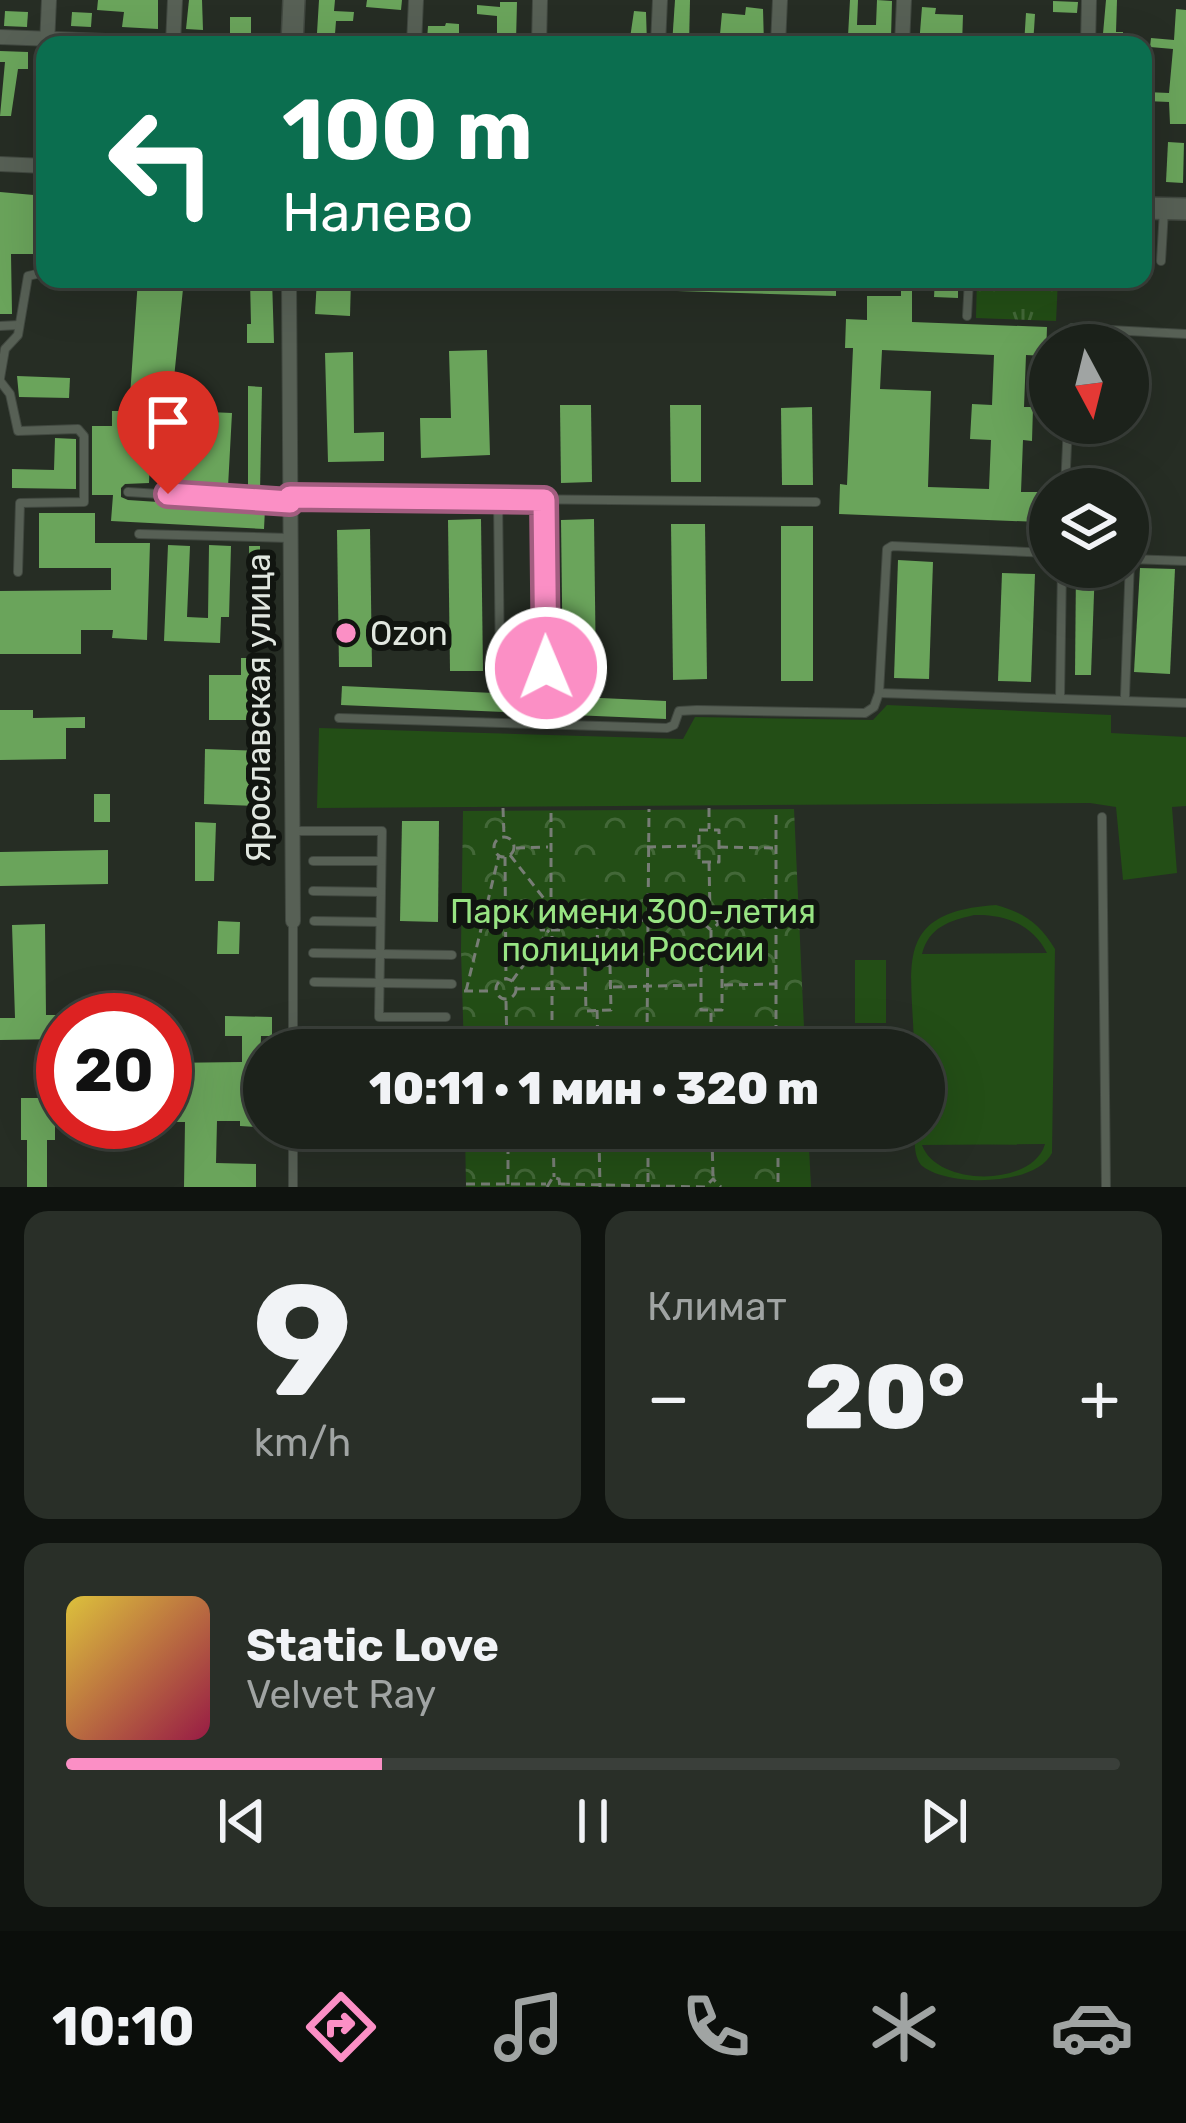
<!DOCTYPE html>
<html lang="ru">
<head>
<meta charset="utf-8">
<style>
	:root { --surface:#1c221b; --page:#292f28; --text:#f1f3f6; --muted:#a0a4a3; --line:#3a3f3a; --accent:#fb8fc5 }
	body { margin:0; font-family:Rubik,sans-serif; background:var(--page); color:var(--text); height:100vh; display:flex; flex-direction:column; font-size:45px; white-space:nowrap }
	* { box-sizing:border-box; margin:0 }
	p { font-size:39px; color:var(--muted) }
	.icon { flex:none; width:66px; height:66px; fill:none; stroke:currentColor; stroke-width:2; stroke-linecap:round; stroke-linejoin:round }
	.map { position:relative; height:1187px; overflow:hidden }
	.drawer { display:flex; flex-direction:column; gap:24px; padding:24px; background:#0f130f; flex:1 }
	.drawer>* { flex:none }
	.hud { position:absolute; left:36px; top:36px; width:1116px; height:252px; border-radius:24px; box-shadow:0 12px 48px #0002,0 0 0 3px var(--line); background:#0b6e4f; color:#fff; overflow:hidden }
	.needle { width:78px; rotate:173deg }
	.buttons { position:absolute; left:1029px; top:324px; display:grid; gap:24px }
	.buttons a { display:grid; place-items:center; width:120px; height:120px; border-radius:50%; background:var(--surface); box-shadow:0 12px 48px #0002,0 0 0 3px var(--line); font-size:60px }
	.speed { position:absolute; left:36px; top:993px; display:flex; gap:24px; font-size:60px; font-weight:700; text-align:center }
	.speed>* { display:grid; place-content:center; width:156px; height:156px; border-radius:50%; background:var(--surface); box-shadow:0 12px 48px #0002,0 0 0 3px var(--line); line-height:1 }
	.speed .limit { border:18px solid #d22; background:#fff; color:#111 }
	.pin { position:absolute; display:grid; place-items:center; width:102px; height:102px; color:#fff; margin:-123px -51px; border-radius:50% 50% 50% 0; rotate:-45deg; box-shadow:0 0 12px #0007 }
	.pin .icon { rotate:45deg }
	.me { position:absolute; width:132px; margin:-66px; rotate:359deg; stroke-linejoin:round; filter:drop-shadow(0 0 9px #0008) }
	.turn { display:flex; align-items:center; gap:42px; height:252px; padding:0 48px; font-size:54px }
	.turn .icon { width:156px; height:156px; stroke-width:2.5 }
	.turn b { display:block; font-size:84px; line-height:102px }
	.big { font-size:90px; font-weight:800; line-height:1.1 }
	.drawer .card { flex:1; display:flex; flex-direction:column; justify-content:center; gap:18px; min-width:0; padding:0 42px; border-radius:24px; background:var(--page) }
	.drawer .dial { align-items:center; gap:0 }
	.dial b { font-size:156px; line-height:1 }
	.song { display:flex; align-items:center; gap:36px }
	.cover { width:144px; height:144px; border-radius:18px; background:linear-gradient(135deg,hsl(50 70% 55%),hsl(340 70% 35%)) }
	.played { height:12px; border-radius:6px; background:linear-gradient(90deg,var(--accent) 30%,var(--line) 30%) }
	.keys { display:flex; justify-content:space-around; direction:ltr }
	.heat { display:flex; justify-content:space-between; align-items:center; font-size:66px; direction:ltr }
	.drawer .tiles { flex:1; display:grid; gap:24px; grid-template-columns:1fr 1fr }
	.card:last-child { grid-column:span 2 }
	.trip { position:absolute; left:243px; top:1029px; width:702px; height:120px; border-radius:60px; background:var(--surface); box-shadow:0 12px 48px #0002,0 0 0 3px var(--line); font-weight:800; line-height:120px; text-align:center }
	.dock { display:flex; height:192px; justify-content:space-around; align-items:center; background:#0b0e0b; color:var(--muted) }
	.dock .icon { width:84px; height:84px }
	.dock .selected { color:var(--accent) }
	.dock b { font-size:54px; color:var(--text) }
	.map>svg:first-child { display:block }
	.grass { fill:url(#grass-tufts) }
	.park { fill:url(#park-crowns) }
	.garden { fill:#234e16; fill-rule:evenodd }
	.building { fill:#6aa45b; fill-rule:evenodd }
	.lines { fill:none; stroke-linecap:round; stroke-linejoin:round }
	.lane-casing { stroke:#414840; stroke-width:10 }
	.street-casing { stroke:#414840; stroke-width:16 }
	.secondary-casing { stroke:#414840; stroke-width:24 }
	.path { stroke:#777d75; stroke-width:3; stroke-dasharray:9 6; stroke-linecap:butt }
	.lane { stroke:#576055; stroke-width:8 }
	.street { stroke:#576055; stroke-width:14 }
	.secondary { stroke:#576055; stroke-width:21 }
	.route-casing { stroke:#a35d80; stroke-width:30 }
	.route { stroke:#fb8fc5; stroke-width:21 }
	.poi-dot { fill:#fb8fc5; stroke:#111510; stroke-width:4.5 }
	.labels { text-anchor:middle; dominant-baseline:central; stroke-width:12; stroke-linejoin:round; paint-order:stroke }
	.poi-label { font-size:33px; fill:#e1e7e0; stroke:#111510; text-anchor:start }
	.street-label { font-size:33px; fill:#e1e7e0; stroke:#111510 }
	.park-label { font-size:33px; fill:#98e483; stroke:#111510 }
</style>
</head>
<body>
<div class="map">
<svg width="1186" height="1187" viewBox="0 0 1186 1187">
	<defs>
		<pattern id="grass-tufts" width="24" height="20" patternUnits="userSpaceOnUse" patternTransform="scale(3)"><rect width="24" height="20" fill="#234e16"/><path d="M3 7l-1-3M5 7V3M7 7l1-3M15 17l-1-3M17 17v-4M19 17l1-3" fill="none" stroke="#436838"/></pattern>
		<pattern id="park-crowns" width="20" height="18" patternUnits="userSpaceOnUse" patternTransform="scale(3)"><rect width="20" height="18" fill="#234e16"/><path d="M2 6a3 3 0 1 1 6 0M12 15a3 3 0 1 1 6 0" fill="none" stroke="#436838"/></pattern>
	</defs>
	<rect width="100%" height="100%" fill="#262d24"/>
	<path class="grass" d="M977,279H1058L1056,321L976,318Z"/>
	<g class="park">
		<path d="M794,809L805,1050H464L461,950L463,811Z"/>
		<path d="M465,1128H808L811,1187H466Z"/>
	</g>
	<g class="garden">
		<path d="M887,705L1111,715V733L1186,737V806L1172,807L1177,873L1123,880L1116,807L1090,803L317,808L319,728L683,739L695,717L873,720Z"/>
		<path d="M996,905C1025,913 1040,924 1055,949L1052,1153C1035,1187 946,1187 921,1165C913,1154 915,1141 915,1128H924V1050H914C913,967 890,912 996,905ZM974,915C1005,914 1032,924 1047,953L922,954C929,927 949,921 974,915ZM1045,1144C1033,1187 937,1187 922,1145Z"/>
		<rect x="855" y="960" width="31" height="63"/>
	</g>
	<g class="building">
		<path d="M98,0H158V29L122,27L124,12L97,10Z"/>
		<path d="M189,0H202L203,30L186,29Z"/>
		<path d="M319,0H335L334,11L354,12L353,21H336L335,34L317,33Z"/>
		<path d="M367,0H402L401,10L366,7Z"/>
		<path d="M675,0H690L689,45H672Z"/>
		<path d="M850,0H858L857,25H876L877,0L892,1L891,38L848,36Z"/>
		<path d="M1106,0H1117L1116,32H1123V44L1102,45Z"/>
		<path d="M1053,1L1078,2L1077,13L1053,12Z"/>
		<path d="M500,2H517L516,41H497V16L477,14V5L500,7Z"/>
		<path d="M746,7L763,9L764,45H719L722,13L745,15Z"/>
		<path d="M922,7L936,8L935,14L963,15L962,45H919Z"/>
		<path d="M1176,9L1186,10V124H1170L1169,102L1146,101V92L1169,93L1173,49L1150,47L1151,38L1174,40Z"/>
		<path d="M5,11L28,12L27,27L4,26Z"/>
		<path d="M634,11L646,12L647,45H629Z"/>
		<path d="M72,12L92,13L91,27L71,26Z"/>
		<path d="M1026,13L1035,14L1033,45H1024Z"/>
		<rect x="230" y="17" width="21" height="18"/>
		<path d="M446,23L459,24V41L427,40L428,26H445Z"/>
		<path d="M0,51L28,52V69H18L11,116H0L5,62H0Z"/>
		<path d="M1168,142L1184,143L1183,183L1166,182Z"/>
		<path d="M0,192L45,196V254H11L12,314H0Z"/>
		<path d="M138,279H184L171,408L152,407L149,483L125,484L121,488V497L128,500L265,509L264,529L111,521L113,495H92V426H112V411H129Z"/>
		<path d="M250,279H272L274,343H247V324H251Z"/>
		<path d="M317,279H351L350,316L315,314Z"/>
		<path d="M550,279L836,284V296L550,287Z"/>
		<path d="M935,279H958V298L934,297Z"/>
		<path d="M901,286H912V322L1047,327L1046,356L1026,355L1024,407H1033L1032,441L1023,440L1021,492H1040L1039,522L839,514L840,484L847,485L853,348H845L846,319L867,320V296H901ZM882,350L994,355L992,405L972,404L970,439L991,440L989,489L928,487L931,391L880,389Z"/>
		<path d="M487,350L490,455L421,458L420,418H451L449,351Z"/>
		<path d="M353,352L354,433L384,432V461L328,462L325,353Z"/>
		<path d="M17,376L70,378L69,398L19,397Z"/>
		<path d="M248,386L262,387L260,492L248,491Z"/>
		<path d="M560,405H591L592,482L561,483Z"/>
		<path d="M670,405H701V482H671Z"/>
		<path d="M812,407L813,485H782L781,408Z"/>
		<path d="M209,412L232,413L228,487L167,484L170,413L209,415Z"/>
		<path d="M55,438L76,439V489L12,488V469L54,470Z"/>
		<path d="M39,513H95V543H150L147,640L112,638L113,630H81V654H0V591L111,590V568H39Z"/>
		<path d="M481,519L483,671H450L448,520Z"/>
		<path d="M594,519L596,678L563,679L561,520Z"/>
		<path d="M671,524H705L707,679L673,680Z"/>
		<rect x="781" y="526" width="32" height="155"/>
		<path d="M370,529L372,667H339L337,530Z"/>
		<path d="M168,545L190,546L187,617L208,618L209,545L231,546L229,617H221L220,643L164,641Z"/>
		<path d="M249,546H260V612H250Z"/>
		<path d="M898,560L933,562L929,679L894,678Z"/>
		<path d="M1076,567H1095L1091,675H1075Z"/>
		<path d="M1140,568L1175,569L1170,674L1134,672Z"/>
		<path d="M1002,573L1035,574L1031,682L998,681Z"/>
		<path d="M241,658H263L262,720H209V675H241Z"/>
		<path d="M342,686L666,701V719L341,705Z"/>
		<path d="M0,710H33V718L85,717V728H66V759L0,760Z"/>
		<path d="M205,749L264,751L259,806L204,804Z"/>
		<rect x="94" y="794" width="16" height="28"/>
		<path d="M402,821H439L438,922L400,921Z"/>
		<path d="M195,822L216,823L214,881H195Z"/>
		<path d="M108,850V884L0,886V852Z"/>
		<path d="M218,921L240,922L239,954H217Z"/>
		<path d="M45,924L46,1015H63V1039L0,1040V1018H15L12,925Z"/>
		<path d="M225,1016L272,1017V1036H261L258,1127L240,1126V1121H217L216,1163L256,1164V1187H184L185,1122H165V1063L242,1062V1036H225Z"/>
		<path d="M21,1098H55V1140H47V1187H27V1140H21Z"/>
	</g>
	<g class="lines">
		<g class="lane-casing">
			<g id="lane">
				<path d="M1143,247H1150"/>
				<path d="M1161,261L1164,210"/>
				<path d="M967,316L969,279"/>
				<path d="M0,326L19,325"/>
				<path d="M1071,345L1072,328L1186,334"/>
				<path d="M0,378L5,349L18,335L28,276L45,272"/>
				<path d="M0,381L10,394L18,431L78,429L84,436V502L20,503L18,572"/>
				<path d="M1065,489L1068,423"/>
				<path d="M128,492L289,502"/>
				<path d="M292,497L816,502"/>
				<path d="M498,499L500,668"/>
				<path d="M543,500L546,668"/>
				<path d="M139,534L289,538"/>
				<path d="M1129,559L1186,561"/>
				<path d="M879,693L1186,703"/>
				<path d="M1125,696L1130,559"/>
				<path d="M1060,697L1062,567"/>
				<path d="M339,718L667,728L674,725L679,711L697,710L865,713L874,707L879,693L887,549L892,546L1050,553"/>
				<path d="M1102,817L1106,1187"/>
				<path d="M294,831H382L379,1017H446"/>
				<path d="M313,861H381"/>
				<path d="M313,891L381,892"/>
				<path d="M314,921L380,922"/>
				<path d="M313,953L452,955"/>
				<path d="M314,982L452,984"/>
				<path d="M293,1050V921"/>
				<path d="M293,1187V1128"/>
			</g>
		</g>
		<g class="street-casing">
			<g id="street">
				<path d="M0,37L211,45"/>
				<path d="M173,44L175,0"/>
				<path d="M47,45L49,0"/>
				<path d="M414,45L416,0"/>
				<path d="M539,45L540,0"/>
				<path d="M658,45L660,0"/>
				<path d="M778,45L780,0"/>
				<path d="M902,45L904,0"/>
				<path d="M1088,45L1089,0"/>
				<path d="M0,164L45,166"/>
				<path d="M289,279L293,921"/>
			</g>
		</g>
		<g class="secondary-casing">
			<g id="secondary">
				<path d="M292,45L294,0"/>
				<path d="M1143,208L1186,209"/>
			</g>
		</g>
		<g class="path">
			<path d="M503,808L504,836"/>
			<path d="M709,808V829"/>
			<path d="M551,813V908"/>
			<path d="M776,815V1037"/>
			<rect x="699" y="830" width="20" height="32"/>
			<circle cx="504" cy="847" r="10"/>
			<path d="M647,847L697,846"/>
			<path d="M719,847L775,848"/>
			<path d="M516,848L548,847"/>
			<path d="M510,855L549,905"/>
			<path d="M505,857L506,980"/>
			<path d="M709,862L710,912"/>
			<rect x="541" y="908" width="21" height="22"/>
			<path d="M562,919L703,921"/>
			<path d="M597,920L598,963"/>
			<path d="M721,923H776"/>
			<path d="M711,930L703,923L711,914L719,923L711,930V962"/>
			<path d="M722,964V1010H701V965Z"/>
			<path d="M610,965L611,1010L586,1011L585,966Z"/>
			<circle cx="506" cy="989" r="10"/>
			<path d="M512,981L549,930"/>
			<path d="M724,985L775,984"/>
			<path d="M613,987L699,985"/>
			<path d="M516,989L584,988"/>
			<path d="M464,991H494"/>
			<path d="M466,991L499,855"/>
			<path d="M506,1001L507,1050"/>
			<path d="M597,1010L598,1050"/>
			<path d="M711,1013V1040"/>
			<path d="M647,1037L649,809"/>
			<path d="M791,1041L889,1040L890,1050"/>
			<path d="M464,1042H634"/>
			<path d="M662,1042L763,1041"/>
			<path d="M552,1050V930"/>
			<path d="M634,1050V1038L661,1037L662,1050"/>
			<path d="M764,1050L763,1037L791,1036V1050"/>
			<path d="M501,1128H514"/>
			<path d="M553,1128L554,1177"/>
			<path d="M587,1128V1138L612,1137V1128"/>
			<path d="M648,1128V1185"/>
			<path d="M702,1128V1137H723V1128"/>
			<path d="M778,1128V1187"/>
			<path d="M508,1130V1187"/>
			<path d="M712,1137L713,1177"/>
			<path d="M599,1138L600,1187"/>
			<path d="M466,1184H546"/>
			<path d="M561,1184L705,1187L713,1179L721,1187"/>
			<path d="M547,1187L553,1177L559,1179L560,1187"/>
		</g>
		<use href="#lane" class="lane"/>
		<use href="#street" class="street"/>
		<use href="#secondary" class="secondary"/>
	</g>
	<g class="lines">
		<g class="route-casing">
			<path id="route" d="M168,494L290,502V497L544,500L546,668"/>
		</g>
		<use href="#route" class="route"/>
	</g>
	<circle class="poi-dot" cx="346" cy="633" r="12"/>
	<g class="labels">
		<g class="poi-label">
			<text x="370" y="633">Ozon</text>
		</g>
		<g class="street-label">
			<text transform="translate(258 708) rotate(-90)">Ярославская улица</text>
		</g>
		<g class="park-label">
			<text x="633" y="911">Парк имени 300-летия<tspan x="633" dy="38">полиции России</tspan></text>
		</g>
	</g>
</svg>
<div class="buttons">
<a><svg class="needle" viewBox="-14 -14 28 28"><path d="M0-13l5 13h-10z" fill="#e53935"/><path d="M0 13l5-13h-10z" fill="#a0a4a3"/></svg></a>
<a><svg class="icon" aria-label="layers" viewBox="0 0 24 24"><path d="M12 4l9 5-9 5-9-5zM3 14l9 5 9-5"/></svg></a>
</div>
<div class="speed"><div class="limit">20</div></div>
<div class="pin" style="left:168px;top:494px;background:#d93025"><svg class="icon" aria-label="arrive" viewBox="0 0 24 24"><path d="M6 21V4h12l-3 4 3 4H6"/></svg></div>
<svg class="me" style="left:546px;top:668px" viewBox="-20 -20 40 40"><circle r="17" fill="#fb8fc5" stroke="#fff" stroke-width="3"/><path d="M0-11L8 9 0 5-8 9z" fill="#fff"/></svg>
<div class="trip">10:11 · 1 мин · 320 m</div>
<div class="hud">
<div class="turn"><svg class="icon" aria-label="left" viewBox="0 0 24 24"><path d="M17 20v-9H6M10 6l-5 5 5 5"/></svg><div><b>100 m</b>Налево</div></div>
</div>
</div>
<section class="drawer">
<div class="tiles">
<div class="card dial"><b>9</b><p>km/h</p></div>
<div class="card"><p>Климат</p>
<div class="heat"><a>−</a><b class="big">20°</b><a>+</a></div>
</div>
<div class="card">
<div class="song"><i class="cover"></i><div><b>Static Love</b><p>Velvet Ray</p></div></div>
<div class="played"></div>
<div class="keys"><svg class="icon" aria-label="previous" viewBox="0 0 24 24"><path d="M18 5L8 12l10 7zM5 5v14"/></svg><svg class="icon" aria-label="pause" viewBox="0 0 24 24"><path d="M8 5v14M16 5v14"/></svg><svg class="icon" aria-label="next" viewBox="0 0 24 24"><path d="M6 5l10 7-10 7zM19 5v14"/></svg></div>
</div>
</div>
</section>
<nav class="dock">
<b>10:10</b>
<svg class="icon selected" aria-label="directions" viewBox="0 0 24 24"><path d="M12 3l9 9-9 9-9-9zM9 14v-3h6M13 9l2 2-2 2"/></svg>
<svg class="icon" aria-label="music" viewBox="0 0 24 24"><path d="M9 18V5l10-2v13"/><circle cx="6" cy="18" r="3"/><circle cx="16" cy="16" r="3"/></svg>
<svg class="icon" aria-label="phone" viewBox="0 0 24 24"><path d="M5 4h4l2 5-3 2q2 4 5 5l2-3 5 2v4C11 20 4 13 5 4z"/></svg>
<svg class="icon" aria-label="climate" viewBox="0 0 24 24"><path d="M12 3v18M4 7l16 10M4 17L20 7"/></svg>
<svg class="icon" aria-label="car" viewBox="0 0 24 24"><path d="M5 17H2v-5l4-1 3-4h7l3 4 3 1v5h-3M9 17h6M6 11h13"/><circle cx="7" cy="17" r="2"/><circle cx="17" cy="17" r="2"/></svg>
</nav>
</body>
</html>
